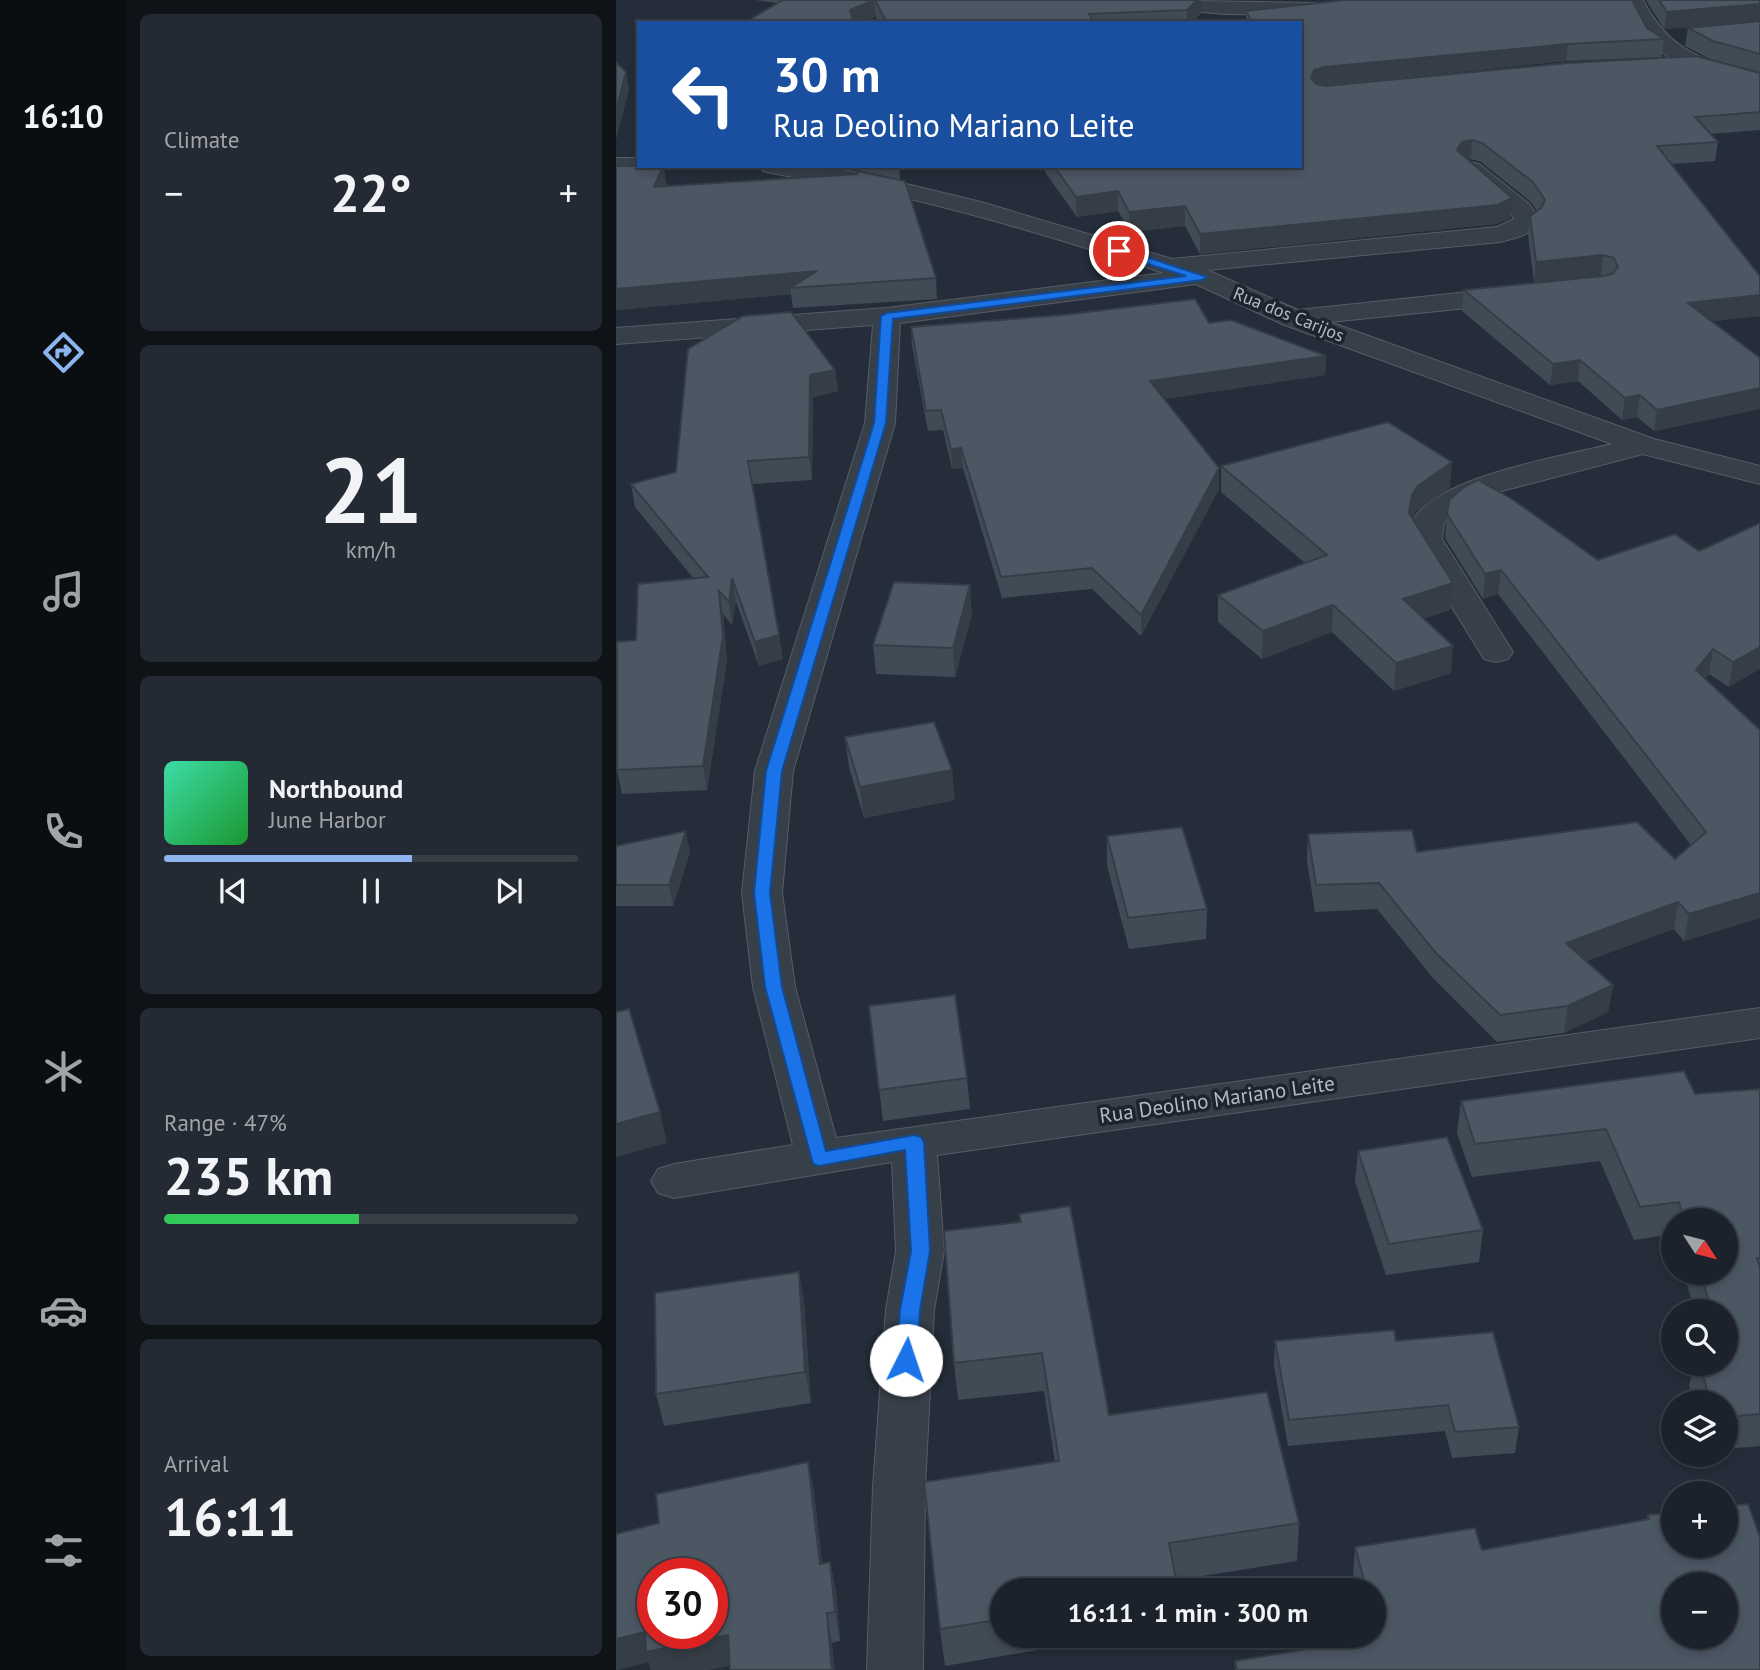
<!DOCTYPE html>
<html lang="en">
<head>
<meta charset="utf-8">
<style>
	:root { --surface:#1b222b; --page:#242a33; --text:#f1f3f6; --muted:#a0a4a9; --line:#393f47; --accent:#8cb5f0 }
	body { margin:0; font-family:"PT Sans",sans-serif; background:var(--page); color:var(--text); height:100vh; display:flex; flex-direction:column; font-size:26px; white-space:nowrap }
	* { box-sizing:border-box; margin:0 }
	p { font-size:23px; color:var(--muted) }
	.icon { flex:none; width:38px; height:38px; fill:none; stroke:currentColor; stroke-width:2; stroke-linecap:round; stroke-linejoin:round }
	.map { position:relative; flex:1; overflow:hidden }
	.side { display:flex; flex-direction:column; gap:14px; padding:14px; background:#0f1318; width:490px }
	.side>* { flex:none }
	.guide { position:absolute; left:21px; top:21px; width:665px; height:147px; border-radius:0px; box-shadow:0 4px 10px #0003,0 0 0 2px var(--line); background:#1a4fa0; color:#fff; overflow:hidden }
	.needle { width:46px; rotate:126deg }
	.controls { position:absolute; left:1045px; top:1208px; display:grid; gap:14px }
	.controls a { display:grid; place-items:center; width:77px; height:77px; border-radius:50%; background:var(--surface); box-shadow:0 4px 10px #0003,0 0 0 2px var(--line); font-size:35px }
	.speed { position:absolute; left:21px; top:1558px; display:flex; gap:14px; font-size:35px; font-weight:700; text-align:center }
	.speed>* { display:grid; place-content:center; width:91px; height:91px; border-radius:50%; background:var(--surface); box-shadow:0 4px 10px #0003,0 0 0 2px var(--line); line-height:1 }
	.speed .limit { border:10px solid #d22; background:#fff; color:#111 }
	.pin { position:absolute; display:grid; place-items:center; width:60px; height:60px; color:#fff; margin:-30px; border:4px solid #fff; border-radius:50%; box-shadow:0 2px 7px #0007 }
	.me { position:absolute; width:77px; margin:-38px; rotate:4deg; stroke-linejoin:round; filter:drop-shadow(0 0 5px #0008) }
	.turn { display:flex; align-items:center; gap:24px; height:147px; padding:0 21px; font-size:32px }
	.turn .icon { width:91px; height:91px; stroke-width:2.5 }
	.turn b { display:block; font-size:49px; line-height:60px }
	.big { font-size:52px; font-weight:700; line-height:1.1 }
	.side .card { flex:1; display:flex; flex-direction:column; justify-content:center; gap:10px; min-width:0; padding:0 24px; border-radius:10px; background:var(--page) }
	.side .dial { align-items:center; gap:0 }
	.dial b { font-size:91px; line-height:1 }
	.song { display:flex; align-items:center; gap:21px }
	.cover { width:84px; height:84px; border-radius:10px; background:linear-gradient(135deg,hsl(160 70% 55%),hsl(130 70% 35%)) }
	.played { height:7px; border-radius:4px; background:linear-gradient(90deg,var(--accent) 60%,var(--line) 60%) }
	.keys { display:flex; justify-content:space-around; direction:ltr }
	.heat { display:flex; justify-content:space-between; align-items:center; font-size:38px; direction:ltr }
	.charge { height:10px; border-radius:5px; background:linear-gradient(90deg,#34c759 47%,var(--line) 0) }
	.trip { position:absolute; left:374px; top:1578px; width:396px; height:70px; border-radius:35px; background:var(--surface); box-shadow:0 4px 10px #0003,0 0 0 2px var(--line); font-weight:700; line-height:70px; text-align:center }
	main { display:flex; flex:1; min-height:0 }
	.tab-bar { display:flex; flex-direction:column; width:126px; justify-content:space-around; align-items:center; background:#0b0e11; color:var(--muted) }
	.tab-bar .icon { width:49px; height:49px }
	.tab-bar .selected { color:var(--accent) }
	.tab-bar b { font-size:32px; color:var(--text) }
	.map>svg:first-child { display:block }
	.lines { fill:none; stroke-linecap:round; stroke-linejoin:round }
	.street-casing { stroke:#555d67; stroke-width:2 }
	.street { fill:#373f49; fill-rule:evenodd }
	.wall { fill:#414b56 }
	.shaded-wall { fill:#353d46 }
	.building { fill:#4c5764; stroke:#353d46; stroke-width:2; fill-rule:evenodd }
	.route { fill:#1a73e8; stroke:#114b97; stroke-width:2 }
	.labels { text-anchor:middle; dominant-baseline:central; stroke-width:7; stroke-linejoin:round; paint-order:stroke }
	.far-street-label { font-size:18px; fill:#b2bac5; stroke:#1c242e }
	.street-label { font-size:21px; fill:#b2bac5; stroke:#1c242e }
</style>
</head>
<body>
<main>
<nav class="tab-bar">
<b>16:10</b>
<svg class="icon selected" aria-label="directions" viewBox="0 0 24 24"><path d="M12 3l9 9-9 9-9-9zM9 14v-3h6M13 9l2 2-2 2"/></svg>
<svg class="icon" aria-label="music" viewBox="0 0 24 24"><path d="M9 18V5l10-2v13"/><circle cx="6" cy="18" r="3"/><circle cx="16" cy="16" r="3"/></svg>
<svg class="icon" aria-label="phone" viewBox="0 0 24 24"><path d="M5 4h4l2 5-3 2q2 4 5 5l2-3 5 2v4C11 20 4 13 5 4z"/></svg>
<svg class="icon" aria-label="climate" viewBox="0 0 24 24"><path d="M12 3v18M4 7l16 10M4 17L20 7"/></svg>
<svg class="icon" aria-label="car" viewBox="0 0 24 24"><path d="M5 17H2v-5l4-1 3-4h7l3 4 3 1v5h-3M9 17h6M6 11h13"/><circle cx="7" cy="17" r="2"/><circle cx="17" cy="17" r="2"/></svg>
<svg class="icon" aria-label="filters" viewBox="0 0 24 24"><path d="M4 7h16M4 17h16"/><circle cx="9" cy="7" r="2"/><circle cx="15" cy="17" r="2"/></svg>
</nav>
<section class="side">
<div class="card"><p>Climate</p>
<div class="heat"><a>−</a><b class="big">22°</b><a>+</a></div>
</div>
<div class="card dial"><b>21</b><p>km/h</p></div>
<div class="card">
<div class="song"><i class="cover"></i><div><b>Northbound</b><p>June Harbor</p></div></div>
<div class="played"></div>
<div class="keys"><svg class="icon" aria-label="previous" viewBox="0 0 24 24"><path d="M18 5L8 12l10 7zM5 5v14"/></svg><svg class="icon" aria-label="pause" viewBox="0 0 24 24"><path d="M8 5v14M16 5v14"/></svg><svg class="icon" aria-label="next" viewBox="0 0 24 24"><path d="M6 5l10 7-10 7zM19 5v14"/></svg></div>
</div>
<div class="card"><p>Range · 47%</p><b class="big">235 km</b><div class="charge"></div></div>
<div class="card"><p>Arrival</p><b class="big">16:11</b></div>
</section>
<div class="map">
<svg width="1144" height="1670" viewBox="0 0 1144 1670">
	<rect width="100%" height="100%" fill="#242d39"/>
	<g class="lines">
		<g class="street-casing">
			<g id="street">
				<path d="M513,0L699,3L706,5L709,9L706,13L699,15L608,14L523,6L516,4Z"/>
				<path d="M1007,0H1027C1054,53 1090,62 1144,75V89C1078,72 1038,66 1007,0Z"/>
				<path d="M0,158H23V166H34L32,170L0,172Z"/>
				<path d="M854,162L863,164L913,204L925,221C915,235 900,238 884,242L591,270L682,310L900,287L910,289L913,295L910,301L900,303L714,322L1038,439L1144,466V484L1027,454L878,493L844,509L828,523L826,539L897,652L892,659L880,662L868,659L794,539C795,530 796,520 802,513C837,474 943,457 996,444L666,324L580,284L284,323L279,423L177,771L166,893L179,987L220,1138L1144,1008V1038L321,1155L328,1251L318,1310L309,1487L307,1670H251L257,1487L270,1310L280,1251L276,1162L58,1198L42,1193L35,1181L42,1169L58,1164L177,1145L137,987L126,893L139,771L249,423L257,325L0,344V328L271,308L548,273C453,242 356,212 259,191C222,183 184,180 147,171L144,166H208L257,176L365,202L556,259L881,227L898,219L895,214L842,169L845,164Z"/>
			</g>
		</g>
		<use href="#street" class="street"/>
	</g>
	<g class="wall">
		<path d="M139,0H585V13L576,23H263L260,17Z"/>
		<path d="M1030,0H1144V72L1094,59L1069,46L1072,28L1142,22L1048,29Z"/>
		<path d="M630,11L1031,28L1048,39L1046,57L950,61L707,86H709L1144,73V130L1095,134L1102,142L1099,161L1055,164L1144,276V316L1096,321L1144,358V409L1038,431L1021,417L1006,420L962,381L934,385L846,311L848,290L987,276L985,275L918,282L912,236L914,216L921,211L915,202L865,162L855,159L852,160L894,218L880,224L584,254L569,226L514,232L502,211L461,217L429,172L428,166H684V23H630Z"/>
		<path d="M0,166H48L50,187L320,278L321,299L177,308L175,294L0,310Z"/>
		<path d="M236,166H283L284,180L237,169Z"/>
		<path d="M593,323L710,356L709,375L548,399L603,489L525,636L476,589L386,598L347,468L336,469L327,430L312,431L296,346L295,327Z"/>
		<path d="M219,370L222,391L197,397L196,480L136,484L163,635L167,659L143,666L120,602L116,625L107,614L111,660L91,790L6,794L1,770L20,640L78,579L19,507L15,484L60,472Z"/>
		<path d="M605,466L834,488L800,511L796,518L837,583L834,610L808,618L835,673L778,691L716,632L646,659L602,622V595L689,563L605,492Z"/>
		<path d="M831,514L982,560L1083,551L1144,523L1113,687L1093,674L1089,678L1144,730V918L1068,941L1058,929L970,961L997,985L992,1012L948,1033L881,1042L817,978L761,909L699,912L691,861L692,834L801,852L1059,859L1075,845L882,594L867,599L829,538Z"/>
		<path d="M356,614L339,677L260,674L257,645Z"/>
		<path d="M229,737L339,800L248,818L233,767Z"/>
		<path d="M491,836L591,909L590,939L513,949L491,866Z"/>
		<path d="M0,846L74,852L57,906H0Z"/>
		<path d="M253,1006L351,1078L354,1109L267,1121Z"/>
		<path d="M1144,1089V1446L1110,1449V1402H1078L1073,1386L1078,1363H1110V1311H1079L1067,1272H1110V1220H1057V1238L1056,1234L1018,1240L984,1161L856,1177L841,1133L845,1101L1079,1094Z"/>
		<path d="M742,1151L867,1230L863,1262L770,1275L739,1182Z"/>
		<path d="M403,1214L493,1415L683,1523L681,1561L561,1580L562,1591H387V1636H502L329,1666L324,1629L439,1462L428,1391L342,1400L338,1363L404,1222Z"/>
		<path d="M183,1272L188,1303L195,1403L48,1426L40,1394Z"/>
		<path d="M659,1341H780L903,1427L899,1453L836,1458L829,1431L672,1446L658,1366Z"/>
		<path d="M192,1462L198,1492L206,1563L214,1562L220,1591L224,1641L92,1670H35L33,1662L0,1670Z"/>
		<path d="M1032,1515L1144,1670H619V1661L753,1638L752,1636H758V1591H740L737,1577L739,1547L866,1550L1031,1519Z"/>
	</g>
	<g class="shaded-wall">
		<path d="M258,0L260,17L247,23H235L234,10Z"/>
		<path d="M581,0H585V13L576,23H571V10Z"/>
		<path d="M1144,4V21L1048,29L1051,12Z"/>
		<path d="M952,44L950,61L708,85L698,89L695,78L698,70L708,67Z"/>
		<path d="M10,72L13,90L0,140V110Z"/>
		<path d="M856,140L855,159L844,161L841,150L846,142Z"/>
		<path d="M47,166L51,185L41,207L38,187Z"/>
		<path d="M502,191V211L461,217L460,197Z"/>
		<path d="M896,198L894,218L880,224L584,254V234Z"/>
		<path d="M569,206V226L514,232L513,212Z"/>
		<path d="M987,255L985,275L918,282L920,262Z"/>
		<path d="M201,271L174,288L175,294L0,310V289Z"/>
		<path d="M1144,295V316L1069,324L1072,303Z"/>
		<path d="M710,356L709,375L535,401L534,381Z"/>
		<path d="M964,360L962,381L934,385L937,364Z"/>
		<path d="M219,370L222,391L197,397L196,480L193,457L194,375Z"/>
		<path d="M1144,388V409L1038,431L1041,410Z"/>
		<path d="M1024,395L1021,417L1006,420L1009,398Z"/>
		<path d="M345,448L347,468L336,469L335,449Z"/>
		<path d="M836,462L834,488L800,511L795,521L793,513L796,495L802,486Z"/>
		<path d="M603,468V489L525,636V615Z"/>
		<path d="M885,570L882,594L867,599L869,574Z"/>
		<path d="M116,578L120,602L116,625L113,602Z"/>
		<path d="M837,583L834,610L785,626L787,599Z"/>
		<path d="M354,585L356,614L339,677L337,648Z"/>
		<path d="M103,591L107,614L111,660L91,790L87,766Z"/>
		<path d="M717,605L716,632L646,659L647,631Z"/>
		<path d="M163,635L167,659L143,666L139,642Z"/>
		<path d="M837,646L835,673L778,691L780,663Z"/>
		<path d="M1144,647V669L1113,687L1117,662Z"/>
		<path d="M1097,649L1093,674L1076,695L1080,670Z"/>
		<path d="M336,770L339,800L248,818L244,787Z"/>
		<path d="M70,831L74,852L57,906L53,885Z"/>
		<path d="M1144,893V918L1068,941L1073,914Z"/>
		<path d="M1062,902L1058,929L946,970L950,943Z"/>
		<path d="M997,985L992,1012L948,1033L952,1006Z"/>
		<path d="M44,1112L51,1143L0,1157V1124Z"/>
		<path d="M183,1272L188,1303L195,1403L189,1372Z"/>
		<path d="M192,1462L198,1492L209,1593L204,1564Z"/>
		<path d="M214,1562L220,1591L224,1641L219,1612Z"/>
		<path d="M211,1613L216,1643L219,1670H216Z"/>
		<path d="M29,1632L112,1635L119,1665L92,1670H35L33,1662L0,1670V1639Z"/>
	</g>
	<g class="building">
		<path d="M167,0H258L234,10L238,23H128Z"/>
		<path d="M259,0H581L571,10L473,14L479,23H271Z"/>
		<path d="M729,0H1016L1031,28L1048,39L952,44L708,67L698,70L695,78L700,84L709,86L952,63L1080,56L1144,73V112L1079,117L1102,142L1041,146L1144,276V295L1072,303L1144,358V388L1041,410L1024,395L1009,398L964,360L937,364L848,290L987,276L996,274L1002,267L998,258L987,255L920,262L914,216L925,208L929,200L917,182L866,143L856,140L846,142L841,150L896,198L882,205L584,234L569,206L513,212L502,191L460,197L438,166H684V103H685L684,101V23H637L630,11Z"/>
		<path d="M1043,0H1144V4L1051,12Z"/>
		<path d="M1144,21V54L1097,41L1072,28Z"/>
		<path d="M0,62L10,72L0,110Z"/>
		<path d="M0,166H47L38,187L241,174V171L289,181L320,278L174,288L201,271L0,289Z"/>
		<path d="M579,299L593,323L615,320L710,356L534,381L603,468L525,615L476,568L385,577L345,448L335,449L325,410L310,411L295,327L446,315Z"/>
		<path d="M175,312L219,370L194,375L193,457L132,461L163,635L139,642L116,578L113,602L103,591L107,636L87,766L1,770V642L20,640L22,584L92,577L15,484L60,472L72,349L127,316Z"/>
		<path d="M772,422L836,462L802,486L796,495L793,513L837,583L787,599L837,646L780,663L717,605L647,631L602,595L711,555L605,466Z"/>
		<path d="M862,480L896,499L982,560L1059,534L1083,551L1144,523V647L1117,662L1097,649L1080,670L1144,730V893L1073,914L1062,902L950,943L997,985L952,1006L884,1015L819,952L763,883L700,885L692,834L796,830L801,852L1021,822L1059,859L1090,832L885,570L869,574L831,514L833,500L848,487Z"/>
		<path d="M278,582L354,585L337,648L257,645Z"/>
		<path d="M318,722L336,770L244,787L229,737Z"/>
		<path d="M566,827L591,909L512,918L491,836Z"/>
		<path d="M70,831L53,885H0V846Z"/>
		<path d="M339,995L351,1078L263,1090L253,1006Z"/>
		<path d="M13,1009L44,1112L0,1124V1012Z"/>
		<path d="M1068,1071L1079,1094L1144,1089V1258H1141L1144,1267V1414L1110,1417V1402H1095L1083,1363H1110V1311H1096L1084,1272H1110V1220H1068L1063,1202L1024,1207L990,1129L859,1144L845,1101Z"/>
		<path d="M831,1137L867,1230L773,1244L742,1151Z"/>
		<path d="M454,1206L493,1415L651,1392L683,1523L553,1543L562,1589L550,1591H387V1619L324,1629L308,1482L443,1461L426,1353L338,1363L328,1231L405,1222L403,1214Z"/>
		<path d="M183,1272L189,1372L40,1394L39,1293Z"/>
		<path d="M778,1330L780,1341L877,1332L903,1427L839,1432L832,1405L673,1420L659,1341Z"/>
		<path d="M192,1462L204,1564L214,1562L219,1612L211,1613L216,1670H114L112,1635L30,1652L29,1632L0,1639V1534L43,1523L40,1494ZM37,1573H96V1633H37Z"/>
		<path d="M1132,1504L1144,1537V1670H621L619,1661L763,1637L758,1615V1591H751L739,1547L859,1528L866,1550L1033,1519L1032,1515L1057,1512V1545H1110V1506ZM1057,1584H1110V1636H1057Z"/>
	</g>
	<path class="route" d="M503,248L591,277L586,280L277,319L270,423L166,771L154,893L166,987L210,1151L298,1135L305,1137L308,1142L314,1251L304,1310L301,1360L298,1366L290,1369L283,1366L280,1360L284,1310L295,1251L289,1150L203,1166L197,1164L149,987L138,893L150,771L258,423L265,316L271,313L570,276L500,254V249Z"/>
	<g class="labels">
		<g class="far-street-label">
			<text transform="translate(673 314) rotate(22)">Rua dos Carijos</text>
		</g>
		<g class="street-label">
			<text transform="translate(601 1099) rotate(-8)">Rua Deolino Mariano Leite</text>
		</g>
	</g>
</svg>
<div class="controls">
<a><svg class="needle" viewBox="-14 -14 28 28"><path d="M0-13l5 13h-10z" fill="#e53935"/><path d="M0 13l5-13h-10z" fill="#a0a4a9"/></svg></a>
<a><svg class="icon" aria-label="search" viewBox="0 0 24 24"><circle cx="10" cy="10" r="6"/><path d="M15 15l6 6"/></svg></a>
<a><svg class="icon" aria-label="layers" viewBox="0 0 24 24"><path d="M12 4l9 5-9 5-9-5zM3 14l9 5 9-5"/></svg></a>
<a>+</a>
<a>−</a>
</div>
<div class="speed"><div class="limit">30</div></div>
<div class="pin" style="left:503px;top:251px;background:#d93025"><svg class="icon" aria-label="arrive" viewBox="0 0 24 24"><path d="M6 21V4h12l-3 4 3 4H6"/></svg></div>
<svg class="me" style="left:290px;top:1360px" viewBox="-20 -20 40 40"><circle r="19" fill="#fff"/><path d="M0-13L10 11 0 6-10 11z" fill="#1a73e8"/></svg>
<div class="trip">16:11 · 1 min · 300 m</div>
<div class="guide">
<div class="turn"><svg class="icon" aria-label="left" viewBox="0 0 24 24"><path d="M17 20v-9H6M10 6l-5 5 5 5"/></svg><div><b>30 m</b>Rua Deolino Mariano Leite</div></div>
</div>
</div>
</main>
</body>
</html>
